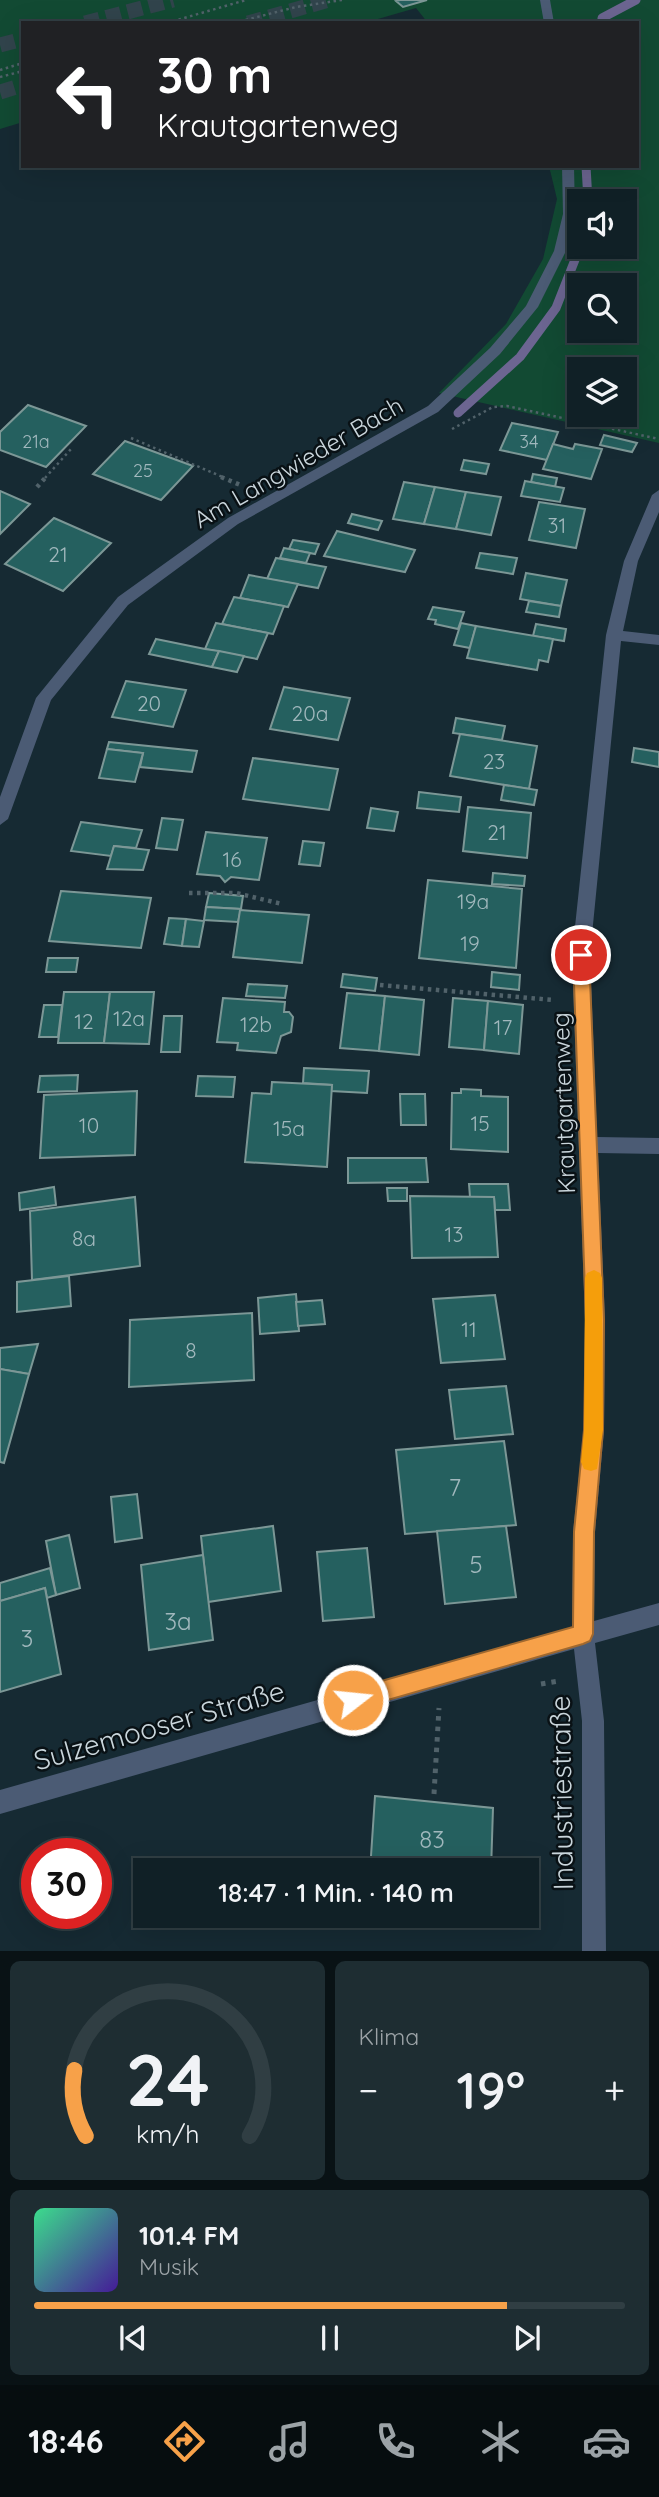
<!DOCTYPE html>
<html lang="de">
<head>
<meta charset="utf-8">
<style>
	:root { --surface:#102026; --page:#1e2d32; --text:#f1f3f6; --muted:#9ca3a7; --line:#303e43; --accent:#f7a149 }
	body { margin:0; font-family:Quicksand,sans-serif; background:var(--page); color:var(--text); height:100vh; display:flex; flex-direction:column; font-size:26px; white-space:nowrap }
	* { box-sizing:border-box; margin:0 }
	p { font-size:23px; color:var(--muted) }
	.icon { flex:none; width:38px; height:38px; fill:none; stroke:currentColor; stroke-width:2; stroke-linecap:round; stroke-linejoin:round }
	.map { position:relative; height:1951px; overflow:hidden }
	.drawer { display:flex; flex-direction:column; gap:10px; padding:10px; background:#091215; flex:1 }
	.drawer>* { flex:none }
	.guide { position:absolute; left:21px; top:21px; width:618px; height:147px; border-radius:0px; box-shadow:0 7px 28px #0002,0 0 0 2px var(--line); background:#202124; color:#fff; overflow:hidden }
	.fabs { position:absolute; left:567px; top:189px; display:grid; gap:14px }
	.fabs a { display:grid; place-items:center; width:70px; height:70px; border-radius:0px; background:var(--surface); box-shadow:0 7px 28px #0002,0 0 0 2px var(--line); font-size:35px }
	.speed { position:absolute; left:21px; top:1838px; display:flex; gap:14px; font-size:35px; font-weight:700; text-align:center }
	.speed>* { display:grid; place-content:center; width:91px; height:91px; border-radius:50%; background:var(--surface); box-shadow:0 7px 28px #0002,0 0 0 2px var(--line); line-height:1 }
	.speed .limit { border:10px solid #d22; background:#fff; color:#111 }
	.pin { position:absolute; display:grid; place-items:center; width:60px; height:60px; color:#fff; margin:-30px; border:4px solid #fff; border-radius:50%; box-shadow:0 2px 7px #0007 }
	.me { position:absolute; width:77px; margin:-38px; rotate:74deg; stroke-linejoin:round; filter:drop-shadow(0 0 5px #0008) }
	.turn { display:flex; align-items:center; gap:24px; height:147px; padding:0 21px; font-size:32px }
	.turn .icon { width:91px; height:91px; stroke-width:2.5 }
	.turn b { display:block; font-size:49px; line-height:60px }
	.big { font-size:52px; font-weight:600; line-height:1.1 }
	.drawer .widget { flex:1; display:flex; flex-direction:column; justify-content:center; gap:10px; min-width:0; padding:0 24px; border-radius:10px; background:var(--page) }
	.drawer .dial { align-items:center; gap:0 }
	.dial svg { height:182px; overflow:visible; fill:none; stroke:var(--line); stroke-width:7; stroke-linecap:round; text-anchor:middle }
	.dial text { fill:var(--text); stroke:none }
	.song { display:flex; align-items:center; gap:21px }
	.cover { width:84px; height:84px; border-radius:10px; background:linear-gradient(135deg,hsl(150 70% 55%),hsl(260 70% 35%)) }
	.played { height:7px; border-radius:4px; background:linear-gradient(90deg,var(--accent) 80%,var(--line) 80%) }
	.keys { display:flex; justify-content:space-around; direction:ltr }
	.heat { display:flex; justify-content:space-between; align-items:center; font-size:38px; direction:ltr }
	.drawer .tiles { flex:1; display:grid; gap:10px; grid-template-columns:1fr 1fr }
	.widget:last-child { grid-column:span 2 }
	.trip { position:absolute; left:133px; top:1858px; width:406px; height:70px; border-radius:0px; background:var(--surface); box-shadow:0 7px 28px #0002,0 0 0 2px var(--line); font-weight:600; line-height:70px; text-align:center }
	.tabs { display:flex; height:112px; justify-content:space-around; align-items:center; background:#060d0f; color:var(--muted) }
	.tabs .icon { width:49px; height:49px }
	.tabs .active { color:var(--accent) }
	.tabs b { font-size:32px; color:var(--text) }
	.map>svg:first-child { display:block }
	.green { fill:#124a33; fill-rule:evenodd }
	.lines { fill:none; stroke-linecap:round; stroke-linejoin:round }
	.stream { stroke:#6c6591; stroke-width:9 }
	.building { fill:#25605f; stroke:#7c9796; stroke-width:2 }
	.motorway-tunnel { stroke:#31444c; stroke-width:15; stroke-dasharray:15 7; stroke-linecap:butt }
	.path-far2 { stroke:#51626a; stroke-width:2.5; stroke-dasharray:2.5 3.5; stroke-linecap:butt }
	.path-far1 { stroke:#51626a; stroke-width:4.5; stroke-dasharray:3.5 4.5; stroke-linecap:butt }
	.path { stroke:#51626a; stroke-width:5; stroke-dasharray:4.5 6; stroke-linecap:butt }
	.minor { fill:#4b5b74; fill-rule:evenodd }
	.route { fill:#f7a149; stroke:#a1692f; stroke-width:2 }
	.slow { fill:#f59e0b }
	.labels { text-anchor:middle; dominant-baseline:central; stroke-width:5; stroke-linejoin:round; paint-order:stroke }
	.far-number-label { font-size:18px; fill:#a1b8bd }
	.number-label { font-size:21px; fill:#a1b8bd }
	.street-label { font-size:24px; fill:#cad6dc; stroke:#091115 }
	.near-number-label { font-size:24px; fill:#a1b8bd }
	.near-street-label { font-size:28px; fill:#cad6dc; stroke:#091115 }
</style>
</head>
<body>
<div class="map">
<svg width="659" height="1951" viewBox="0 0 659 1951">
	<rect width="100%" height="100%" fill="#162a33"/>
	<path class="green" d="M0,0H659V443L439,393L506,324L543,259L557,199L549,166H637V23H428L416,8L364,23H23V122L0,129ZM579,201H625V247H579ZM579,285H625V331H579ZM579,369H625V415H579Z"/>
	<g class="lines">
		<g class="stream">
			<path d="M602,23V18L636,0"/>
			<path d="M586,166L588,201"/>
			<path d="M458,413L520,357L556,308L580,247"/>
		</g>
	</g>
	<g class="building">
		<path d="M400,0H427L403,7L396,1Z"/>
		<path d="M28,405L86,426L46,467L0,450V432Z"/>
		<path d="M512,423L558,432L547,460L500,450Z"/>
		<path d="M604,435L637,443L632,452L600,445Z"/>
		<path d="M125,441L193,466L161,500L93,474Z"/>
		<path d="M553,444L573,449L575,444L602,449L591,479L543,469Z"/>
		<path d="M464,460L489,464L486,474L461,470Z"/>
		<path d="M533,474L557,478L555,487L531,482Z"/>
		<path d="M525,481L564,488L560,502L521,496Z"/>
		<path d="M404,482L435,487L424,524L393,519Z"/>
		<path d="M435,487L466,492L456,529L424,524Z"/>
		<path d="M0,491L30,504L0,534Z"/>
		<path d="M466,492L501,497L491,535L456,529Z"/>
		<path d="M539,502L585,509L576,548L529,540Z"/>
		<path d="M352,514L382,521L378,530L348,523Z"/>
		<path d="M54,518L111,543L63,591L5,564Z"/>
		<path d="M337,531L415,550L405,572L324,556Z"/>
		<path d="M293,540L319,544L315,554L289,549Z"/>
		<path d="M284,548L310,553L306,563L280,558Z"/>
		<path d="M480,553L517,558L513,574L476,568Z"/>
		<path d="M276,558L326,567L318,588L267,579Z"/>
		<path d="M526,573L567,580L561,606L520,599Z"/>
		<path d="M249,575L298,584L288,607L240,598Z"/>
		<path d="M234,597L284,606L273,634L222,624Z"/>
		<path d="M529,601L561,606L559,617L526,612Z"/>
		<path d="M433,607L464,612L458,629L435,624L436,620L428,619Z"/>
		<path d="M216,623L268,633L257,659L205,649Z"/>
		<path d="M461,623L476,626L470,648L454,645Z"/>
		<path d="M536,624L566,629L564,641L533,636Z"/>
		<path d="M476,626L553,639L548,662L539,660L537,670L467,658Z"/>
		<path d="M156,639L205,649L219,651L212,667L149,654Z"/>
		<path d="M219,651L244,656L237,672L212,667Z"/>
		<path d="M126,681L186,690L173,727L112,717Z"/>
		<path d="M284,687L350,698L338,740L270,729Z"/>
		<path d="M456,718L505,726L502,740L453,733Z"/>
		<path d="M460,734L537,746L529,789L450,776Z"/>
		<path d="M109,742L197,751L192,772L140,767L143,753L107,749Z"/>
		<path d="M634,748L659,752V767L632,762Z"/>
		<path d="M107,749L143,753L135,782L99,778Z"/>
		<path d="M253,758L338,769L329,810L243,799Z"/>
		<path d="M504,785L537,790L534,805L501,800Z"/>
		<path d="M419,792L461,797L459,812L417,808Z"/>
		<path d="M468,807L531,813L527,858L463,851Z"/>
		<path d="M371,808L398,812L394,831L367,828Z"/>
		<path d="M162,818L183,820L177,850L156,848Z"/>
		<path d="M81,822L142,830L136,848L114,846L111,856L71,851Z"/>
		<path d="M206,832L267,838L259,880L231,877L225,882L220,876L197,874Z"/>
		<path d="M303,841L324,843L320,866L299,864Z"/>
		<path d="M114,846L149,850L143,870L107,869Z"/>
		<path d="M493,873L525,876L524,886L492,884Z"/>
		<path d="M428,880L522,889L516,968L419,958Z"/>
		<path d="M61,891L151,898L141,948L49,941Z"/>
		<path d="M209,893L243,896L241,909L206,907Z"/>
		<path d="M206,907L241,909L238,922L204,920Z"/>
		<path d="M240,910L309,915L302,963L233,957Z"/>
		<path d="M169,918L186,919L182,946L164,944Z"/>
		<path d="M186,919L204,921L199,947L182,946Z"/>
		<path d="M48,958H78L76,972H46Z"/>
		<path d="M492,972L520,975L519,990L491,987Z"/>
		<path d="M343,974L377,978L375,991L341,987Z"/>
		<path d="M248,984L287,986L285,998L246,996Z"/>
		<path d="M64,992H110L104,1043H58Z"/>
		<path d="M110,992H154L149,1044L104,1043Z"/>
		<path d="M347,993L385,996L379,1051L340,1048Z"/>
		<path d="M385,996L424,1000L419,1055L379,1051Z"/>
		<path d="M223,998L285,1002L284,1012H289L293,1017L291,1032L281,1036L276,1053L237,1050L238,1043L217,1042Z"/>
		<path d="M453,998L488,1001L484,1050L449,1047Z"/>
		<path d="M488,1001L523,1005L519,1054L484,1050Z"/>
		<path d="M44,1005H62L58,1037H39Z"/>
		<path d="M164,1016H182L180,1052H161Z"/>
		<path d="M304,1068L369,1071L367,1093L331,1091L332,1085L303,1083Z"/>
		<path d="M78,1075L77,1091L38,1092L40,1076Z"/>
		<path d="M198,1076L235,1077L233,1097L196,1096Z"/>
		<path d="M272,1082L332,1085L327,1167L245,1162L252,1093L271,1094Z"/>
		<path d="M461,1089L481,1090V1096L508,1097V1152L451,1149L452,1093H461Z"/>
		<path d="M137,1091L135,1155L40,1158L44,1095Z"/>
		<path d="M400,1094H425L426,1125H401Z"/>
		<path d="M348,1158H426L428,1182L348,1183Z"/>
		<path d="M469,1184H508L510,1210H495L494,1197H470Z"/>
		<path d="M54,1187L56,1205L20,1210L19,1193Z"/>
		<path d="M387,1188H407V1201H388Z"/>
		<path d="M410,1196L494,1197L498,1257L412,1258Z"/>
		<path d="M135,1197L140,1266L32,1280L30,1211Z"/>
		<path d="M69,1276L71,1306L17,1312V1282Z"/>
		<path d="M296,1294L299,1331L260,1334L258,1298Z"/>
		<path d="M495,1295L505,1359L441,1363L433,1299Z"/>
		<path d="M322,1300L325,1324L298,1326L296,1302Z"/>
		<path d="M252,1313L254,1380L129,1387L130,1320Z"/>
		<path d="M38,1344L29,1374L0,1369V1348Z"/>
		<path d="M0,1369L29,1374L4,1463L0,1462Z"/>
		<path d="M506,1386L513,1434L455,1439L449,1390Z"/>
		<path d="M504,1441L516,1525L405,1534L396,1450Z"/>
		<path d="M137,1494L142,1538L115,1542L111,1497Z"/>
		<path d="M273,1526L281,1591L208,1602L201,1536Z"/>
		<path d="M506,1526L516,1597L445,1604L437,1531Z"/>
		<path d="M69,1535L80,1588L56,1595L46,1541Z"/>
		<path d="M367,1548L374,1617L323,1621L317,1552Z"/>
		<path d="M203,1555L213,1640L149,1650L141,1565Z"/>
		<path d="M50,1568L56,1595L47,1598L45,1588L0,1601V1583Z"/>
		<path d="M45,1588L61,1674L0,1692V1601Z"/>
		<path d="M375,1796L493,1808L491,1871H370Z"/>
		<path d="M380,1916H489V1928Z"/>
	</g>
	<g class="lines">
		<g class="motorway-tunnel">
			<path d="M85,23L173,0"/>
			<path d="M248,23L329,0"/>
			<path d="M0,45L23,39"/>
			<path d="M0,92L23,85"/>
		</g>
		<g class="path-far2">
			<path d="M167,23L246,0"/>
			<path d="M234,23L296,7L342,0"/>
			<path d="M0,70L23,63"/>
			<path d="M0,77L23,71"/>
			<path d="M452,429L493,407L507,406L659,439"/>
			<path d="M131,438L225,478"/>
			<path d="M45,478L71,449"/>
		</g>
		<g class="path-far1">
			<path d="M221,477L243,486"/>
			<path d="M37,487L46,477"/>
			<path d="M189,893H236L282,904"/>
			<path d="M380,985L553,1000"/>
		</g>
		<g class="path">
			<path d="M541,1684L559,1681"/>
			<path d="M434,1794L439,1708"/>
		</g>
		<g class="minor">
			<path d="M540,0H550L554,23H544Z"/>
			<path d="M562,166H574L575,214L566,251L538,307L500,354L438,412L238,524L128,605L51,700L8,819L0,825V797L36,698L118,597L228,518L428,406L490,348L526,306L554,251L563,214Z"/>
			<path d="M659,490V512L638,561L623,631L659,635V645L621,641L590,955L597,1137L659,1138V1154L598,1153L605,1320L604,1430L595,1532L594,1621L659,1603V1625L595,1643L604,1721L606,1951H582V1721L574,1649L0,1814V1790L572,1628L573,1532L584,1430L585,1320L572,955L606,635L624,561L652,495Z"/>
		</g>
	</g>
	<path class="route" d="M581,948L589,955L604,1320L603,1430L594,1532L593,1634L590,1641L583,1644L353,1710L346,1707L343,1700L346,1692L353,1689L573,1627L574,1532L584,1430L586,1320L573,955Z"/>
	<path class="slow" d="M594,1270L600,1273L602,1278L603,1430L597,1469L591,1471L584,1469L581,1462L584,1430L585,1278L587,1273Z"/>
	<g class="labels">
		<g class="far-number-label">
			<text x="36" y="441">21a</text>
			<text x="529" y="441">34</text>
			<text x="143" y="470">25</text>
		</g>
		<g class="number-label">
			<text x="557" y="525">31</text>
			<text x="58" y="554">21</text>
			<text x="149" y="703">20</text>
			<text x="310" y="713">20a</text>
			<text x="494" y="761">23</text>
			<text x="497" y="832">21</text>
			<text x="232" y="859">16</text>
			<text x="473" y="901">19a</text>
			<text x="470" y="943">19</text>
			<text x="129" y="1018">12a</text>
			<text x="84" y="1021">12</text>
			<text x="256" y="1024">12b</text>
			<text x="503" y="1027">17</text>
			<text x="480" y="1123">15</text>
			<text x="89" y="1125">10</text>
			<text x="289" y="1128">15a</text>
			<text x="454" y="1234">13</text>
			<text x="84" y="1238">8a</text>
			<text x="469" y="1329">11</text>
			<text x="191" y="1350">8</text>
		</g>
		<g class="street-label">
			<text transform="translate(298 462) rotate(-30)">Am Langwieder Bach</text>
			<text transform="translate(563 1103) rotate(-92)">Krautgartenweg</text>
		</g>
		<g class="near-number-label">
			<text x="455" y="1487">7</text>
			<text x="476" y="1564">5</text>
			<text x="178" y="1621">3a</text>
			<text x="27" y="1638">3</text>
			<text x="432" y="1839">83</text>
		</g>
		<g class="near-street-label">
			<text transform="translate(159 1725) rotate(-16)">Sulzemooser Straße</text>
			<text transform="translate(561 1793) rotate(-91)">Industriestraße</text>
		</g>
	</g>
</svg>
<div class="fabs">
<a><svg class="icon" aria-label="sound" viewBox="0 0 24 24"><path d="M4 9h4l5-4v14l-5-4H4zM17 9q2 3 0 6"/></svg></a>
<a><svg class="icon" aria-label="search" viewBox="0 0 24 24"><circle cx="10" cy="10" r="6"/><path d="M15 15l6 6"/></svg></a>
<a><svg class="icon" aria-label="layers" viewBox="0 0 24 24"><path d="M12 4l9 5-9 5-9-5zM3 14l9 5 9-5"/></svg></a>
</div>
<div class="speed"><div class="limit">30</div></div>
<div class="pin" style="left:581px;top:955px;background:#d93025"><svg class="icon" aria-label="arrive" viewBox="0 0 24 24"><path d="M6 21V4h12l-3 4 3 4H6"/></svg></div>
<svg class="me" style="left:353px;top:1700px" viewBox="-20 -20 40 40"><circle r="17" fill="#f7a149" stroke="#fff" stroke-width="3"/><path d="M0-11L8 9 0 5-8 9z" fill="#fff"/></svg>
<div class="trip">18:47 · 1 Min. · 140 m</div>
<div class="guide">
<div class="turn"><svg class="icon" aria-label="left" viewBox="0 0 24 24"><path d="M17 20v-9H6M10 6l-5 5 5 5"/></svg><div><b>30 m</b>Krautgartenweg</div></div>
</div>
</div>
<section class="drawer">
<div class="tiles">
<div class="widget dial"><svg viewBox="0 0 100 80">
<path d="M14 69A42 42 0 1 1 86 69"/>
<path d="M14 69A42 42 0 0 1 9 40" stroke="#f7a149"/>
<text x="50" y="56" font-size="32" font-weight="700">24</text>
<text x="50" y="72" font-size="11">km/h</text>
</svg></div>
<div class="widget"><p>Klima</p>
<div class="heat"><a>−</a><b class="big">19°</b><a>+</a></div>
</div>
<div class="widget">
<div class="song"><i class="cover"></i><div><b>101.4 FM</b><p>Musik</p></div></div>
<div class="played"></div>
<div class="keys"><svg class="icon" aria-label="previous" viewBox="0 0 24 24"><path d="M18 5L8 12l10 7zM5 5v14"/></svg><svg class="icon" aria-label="pause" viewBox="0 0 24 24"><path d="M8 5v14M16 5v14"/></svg><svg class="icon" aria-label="next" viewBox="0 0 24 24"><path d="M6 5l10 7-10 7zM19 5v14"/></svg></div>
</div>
</div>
</section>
<nav class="tabs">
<b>18:46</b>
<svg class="icon active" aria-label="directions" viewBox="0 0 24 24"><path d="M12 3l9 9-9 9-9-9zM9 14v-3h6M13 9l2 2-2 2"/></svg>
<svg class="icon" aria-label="music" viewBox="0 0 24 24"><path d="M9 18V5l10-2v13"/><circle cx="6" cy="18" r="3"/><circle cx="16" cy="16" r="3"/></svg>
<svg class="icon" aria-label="phone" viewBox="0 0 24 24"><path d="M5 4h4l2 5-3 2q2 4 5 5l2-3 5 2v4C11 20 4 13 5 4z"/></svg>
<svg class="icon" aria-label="climate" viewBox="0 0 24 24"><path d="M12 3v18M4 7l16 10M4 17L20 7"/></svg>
<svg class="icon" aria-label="car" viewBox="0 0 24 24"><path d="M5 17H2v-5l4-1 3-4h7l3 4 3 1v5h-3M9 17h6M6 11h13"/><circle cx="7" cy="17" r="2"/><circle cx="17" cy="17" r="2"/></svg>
</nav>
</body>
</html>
